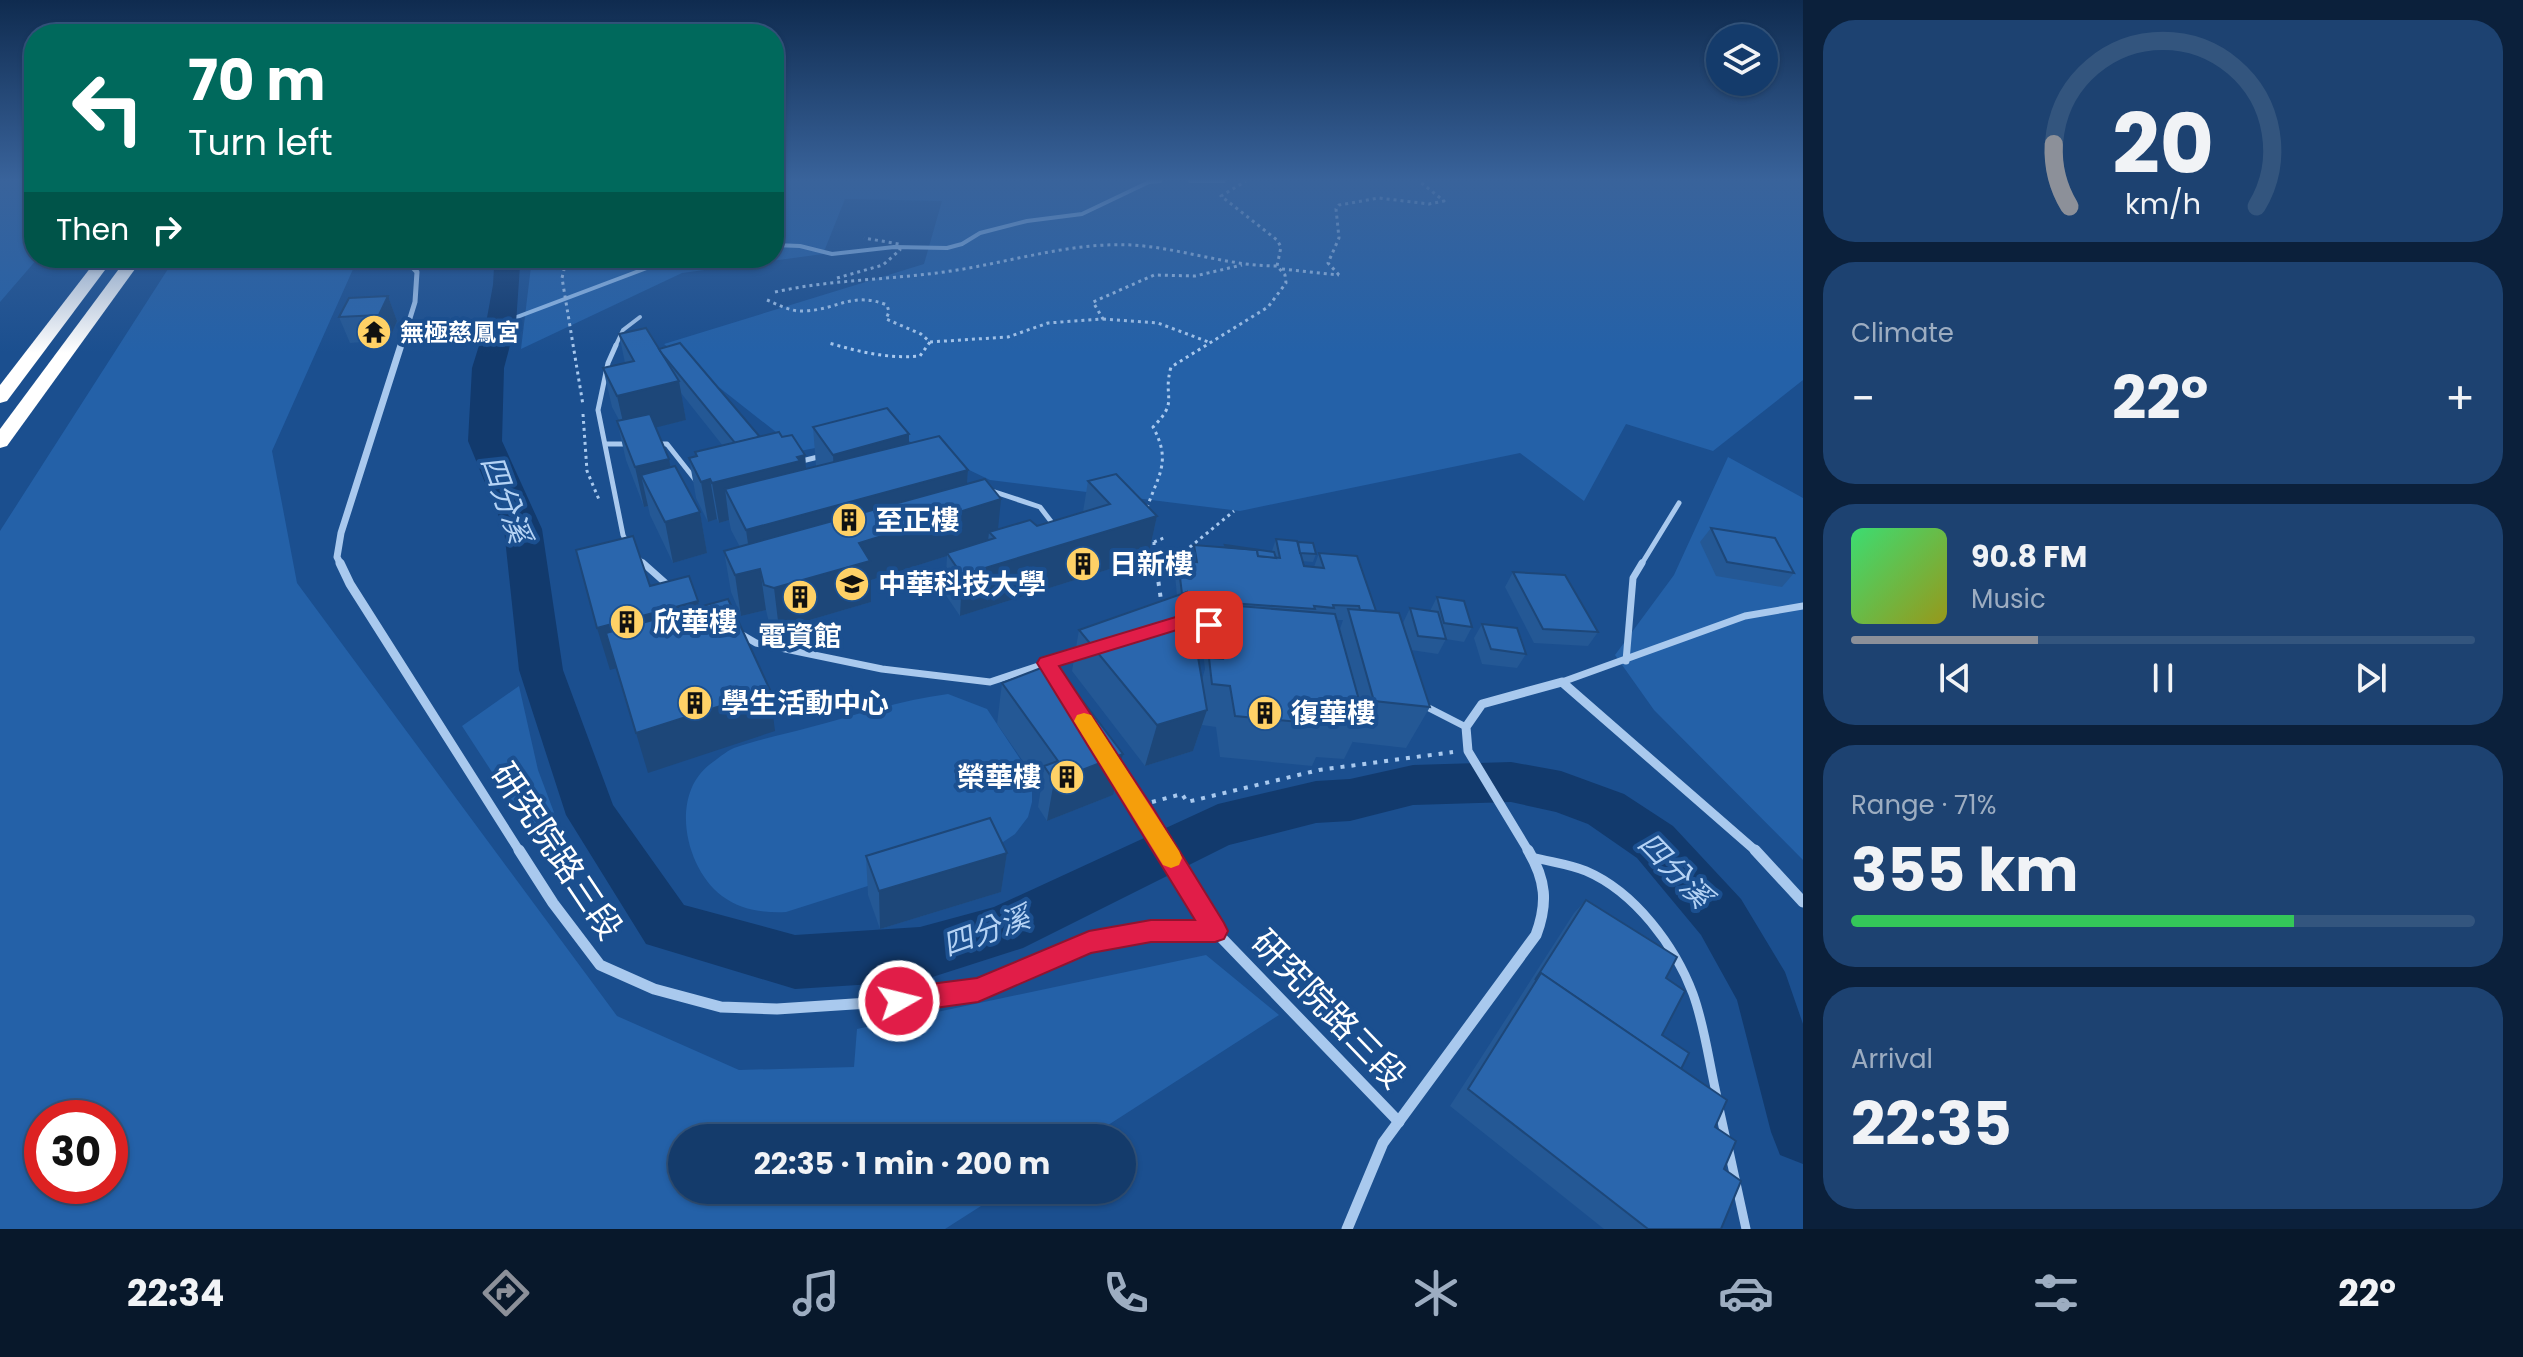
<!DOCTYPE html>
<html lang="en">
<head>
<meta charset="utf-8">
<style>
	:root { --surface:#143b6b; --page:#1d4271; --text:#f1f3f6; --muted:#9dadc1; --line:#33557e; --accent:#8c9099 }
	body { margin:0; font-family:Poppins,"Noto Sans TC",sans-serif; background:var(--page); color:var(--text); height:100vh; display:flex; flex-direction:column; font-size:30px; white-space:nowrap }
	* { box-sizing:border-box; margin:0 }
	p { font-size:26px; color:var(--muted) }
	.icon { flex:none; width:44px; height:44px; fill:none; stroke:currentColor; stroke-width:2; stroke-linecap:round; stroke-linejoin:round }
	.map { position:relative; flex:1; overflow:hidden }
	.sheet { display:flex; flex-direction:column; gap:20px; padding:20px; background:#0b203b; width:720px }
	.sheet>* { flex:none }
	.hud { position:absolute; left:24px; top:24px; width:760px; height:244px; border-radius:32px; box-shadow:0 2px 6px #0004,0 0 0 2px var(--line); background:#00695c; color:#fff; overflow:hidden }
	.fabs { position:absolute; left:1706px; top:24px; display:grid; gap:16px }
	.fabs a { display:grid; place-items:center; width:72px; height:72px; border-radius:50%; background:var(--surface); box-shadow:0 2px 6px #0004,0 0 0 2px var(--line); font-size:40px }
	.speed { position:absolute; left:24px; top:1100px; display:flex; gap:16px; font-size:40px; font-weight:700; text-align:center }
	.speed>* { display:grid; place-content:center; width:104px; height:104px; border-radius:50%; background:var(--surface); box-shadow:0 2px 6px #0004,0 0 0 2px var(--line); line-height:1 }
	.speed .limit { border:12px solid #d22; background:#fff; color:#111 }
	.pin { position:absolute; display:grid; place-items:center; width:68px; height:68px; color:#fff; margin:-34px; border-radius:16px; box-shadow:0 4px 12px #0006 }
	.me { position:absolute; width:88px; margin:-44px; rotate:82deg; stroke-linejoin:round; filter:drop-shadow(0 0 6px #0008) }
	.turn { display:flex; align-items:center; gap:28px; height:168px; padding:0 32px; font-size:36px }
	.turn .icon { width:104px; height:104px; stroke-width:2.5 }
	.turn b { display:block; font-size:56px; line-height:68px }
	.then { display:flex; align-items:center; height:76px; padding:0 32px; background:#0003; gap:16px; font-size:30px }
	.big { font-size:60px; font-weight:700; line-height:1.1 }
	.sheet .card { flex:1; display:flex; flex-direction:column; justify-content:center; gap:12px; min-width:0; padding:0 28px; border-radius:32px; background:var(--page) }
	.sheet .dial { align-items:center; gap:0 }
	.dial svg { height:208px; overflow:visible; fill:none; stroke:var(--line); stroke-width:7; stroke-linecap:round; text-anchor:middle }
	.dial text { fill:var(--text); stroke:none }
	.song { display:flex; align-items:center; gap:24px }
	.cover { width:96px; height:96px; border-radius:12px; background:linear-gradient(135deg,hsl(140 70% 55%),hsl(60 70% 35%)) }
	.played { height:8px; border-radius:4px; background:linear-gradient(90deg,var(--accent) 30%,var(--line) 30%) }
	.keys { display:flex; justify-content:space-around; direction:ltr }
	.heat { display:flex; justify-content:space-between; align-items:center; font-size:44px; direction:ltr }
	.charge { height:12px; border-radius:6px; background:linear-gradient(90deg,#34c759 71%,var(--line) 0) }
	.trip { position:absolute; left:668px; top:1124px; width:468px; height:80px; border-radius:40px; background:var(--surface); box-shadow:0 2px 6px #0004,0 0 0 2px var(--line); font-weight:700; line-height:80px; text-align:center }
	.tabs { display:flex; height:128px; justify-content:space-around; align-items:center; background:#08182b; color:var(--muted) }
	.tabs .icon { width:56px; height:56px }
	.tabs .current { color:var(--accent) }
	.tabs b { font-size:36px; color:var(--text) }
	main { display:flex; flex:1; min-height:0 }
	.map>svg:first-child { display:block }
	.green { fill:#2461a8; fill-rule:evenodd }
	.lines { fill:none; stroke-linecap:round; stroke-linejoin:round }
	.stream { stroke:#9cc4f0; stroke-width:4 }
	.river { fill:#123a6d; fill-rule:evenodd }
	.path-far1 { stroke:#a9c9ee; stroke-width:3; stroke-dasharray:3 4; stroke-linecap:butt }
	.path { stroke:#a9c9ee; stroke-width:4; stroke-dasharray:4 7; stroke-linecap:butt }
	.lane-far3 { stroke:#a9c9ee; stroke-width:4 }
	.lane-far2 { stroke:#a9c9ee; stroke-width:5 }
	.lane-far1 { stroke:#a9c9ee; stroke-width:7 }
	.lane { stroke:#a9c9ee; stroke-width:9 }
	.street-far3 { stroke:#a9c9ee; stroke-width:5 }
	.street-far2 { stroke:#a9c9ee; stroke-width:7 }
	.street-far1 { stroke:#a9c9ee; stroke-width:9 }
	.street { stroke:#a9c9ee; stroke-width:11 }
	.highway { fill:#fff; fill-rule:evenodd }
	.wall { fill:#245895; fill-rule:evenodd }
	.shaded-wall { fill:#1d4779 }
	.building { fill:#2a66ad; stroke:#1d4779; stroke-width:2 }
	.route { fill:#e11d48; stroke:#92132f; stroke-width:2 }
	.slow { fill:#f59e0b }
	.labels { text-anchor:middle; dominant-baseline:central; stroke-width:8; stroke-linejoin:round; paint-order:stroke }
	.far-poi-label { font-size:24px; font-weight:bold; fill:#fff; stroke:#1b4f8f; text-anchor:start }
	.poi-label { font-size:28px; font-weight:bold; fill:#fff; stroke:#1b4f8f; text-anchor:start }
	.water-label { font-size:30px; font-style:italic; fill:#b5d3f5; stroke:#1b4f8f }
	.near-street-label { font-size:34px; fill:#fff; stroke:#1b4f8f }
</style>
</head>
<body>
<main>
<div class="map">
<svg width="1803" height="1229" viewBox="0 0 1803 1229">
	<rect width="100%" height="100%" fill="#1b4f8f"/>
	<g class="green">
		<path d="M0,181H34V258H38L0,302Z"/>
		<path d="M774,181H1803V380L1713,451L1626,424L1584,501L1520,453L1240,511L990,480L892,433L800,451L664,344L924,264L942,201L845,199L823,254L682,273L521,349L532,258H774Z"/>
		<path d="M175,258H358L272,451L297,583L617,1016L739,1070L854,1067L857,1029L1206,955L1279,1015L1088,1138H682V1190H1006L945,1229H0V531ZM42,1118H110V1186H42Z"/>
		<path d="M1728,457L1803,498V860L1654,710L1615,655L1674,575Z"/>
		<path d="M519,686L538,770L564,839L542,849L462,726Z"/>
		<path d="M948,694L987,709L1032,777V802L1028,817L1015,834L1000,844L786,912C763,913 741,910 722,896C686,869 669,797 709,765C716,760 725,752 734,748C759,739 786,734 811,727C856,715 901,700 948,694Z"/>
	</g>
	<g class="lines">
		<g class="stream">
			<path d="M1190,181H1224"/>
			<path d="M774,245L800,246L832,254L894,247L947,248L962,244L980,233L1027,221L1082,214L1149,182L1160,181"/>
			<path d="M501,323L668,260L684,258"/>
		</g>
		<path class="river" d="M487,258H514L520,266L516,323L504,368L502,441L542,529L563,670L613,805L684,905L795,935L920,927L994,907L1218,804L1316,781L1350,779L1413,765L1511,762L1561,771L1624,794L1673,826L1741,899L1785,972L1803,1024V1164L1780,1155L1771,1132L1737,1000L1701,935L1637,858L1588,824L1556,812L1511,802L1413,805L1350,821L1316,823L1229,845L1023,948L920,981L795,989L646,944L566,815L519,670L504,529L468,441L472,368L486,323L493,285L494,267Z"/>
		<g class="path-far1">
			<path d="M572,258L566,261L562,278L583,405"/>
			<path d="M1282,269L1339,275"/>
			<path d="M1339,275L1328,263L1339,238L1336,209L1339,205L1379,198L1429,204L1444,201L1419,181"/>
			<path d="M837,278L883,265L900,250L899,244L864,238"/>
			<path d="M775,292C833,279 892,280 951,271C1011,262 1071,242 1132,245C1181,248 1227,266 1277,266"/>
			<path d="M767,300C779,305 791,312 804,311C837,310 852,291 887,305L889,312L886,319L921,334L930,342L920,356C888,359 860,352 829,343"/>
			<path d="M1103,319L1158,323L1211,343"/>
			<path d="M930,342L1008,337L1048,323L1103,319L1093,302L1154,275L1195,276L1242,265"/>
			<path d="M583,414L587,471L600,502"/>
			<path d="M1147,508C1158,475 1172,462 1153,427C1180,400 1162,399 1171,367L1268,307L1286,283L1285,275L1277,266L1281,247L1277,240L1221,196L1246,181"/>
			<path d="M1149,537L1154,542V561L1157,565"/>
			<path d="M1154,542L1166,537"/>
			<path d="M1168,565L1234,511"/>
		</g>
		<g class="path">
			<path d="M1156,563L1162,570L1158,579L1162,607"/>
			<path d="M1162,570L1171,563"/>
			<path d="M1152,802L1182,794L1187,802L1319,770L1453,752"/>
		</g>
		<path class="lane-far3" d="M615,347L623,330L640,317"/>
		<g class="lane-far2">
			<path d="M616,345L608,363L598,410L623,535L628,545"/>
			<path d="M606,444H631"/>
			<path d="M658,444H667L697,482"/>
			<path d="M798,462L822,456"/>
			<path d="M992,491L1040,507L1056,528"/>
			<path d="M637,557L645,565"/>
			<path d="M1641,565L1679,503"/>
		</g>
		<g class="lane-far1">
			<path d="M643,563L670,587"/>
			<path d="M1184,623L1213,625"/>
			<path d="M739,633L756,643L882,669L990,682L1081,652"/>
			<path d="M1626,661L1633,578L1642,563"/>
			<path d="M1562,682L1745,616L1803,606"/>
			<path d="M1425,706L1466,727"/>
			<path d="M1114,768L1166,852"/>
		</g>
		<g class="lane">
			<path d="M1165,850L1215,931"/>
			<path d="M1532,857C1550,862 1569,864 1586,871C1635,892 1675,946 1693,994C1705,1027 1709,1063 1717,1097"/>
			<path d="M1719,1108L1726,1140"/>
			<path d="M1729,1151L1746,1229"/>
		</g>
		<path class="street-far3" d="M401,347L415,302L417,272L404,258"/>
		<path class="street-far2" d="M341,565L337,557L341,533L401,345"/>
		<g class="street-far1">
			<path d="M340,563L350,584L520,852"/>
			<path d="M1529,852L1468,751L1466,727L1482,704L1562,682L1757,852"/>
		</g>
		<g class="street">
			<path d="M519,850L553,903L600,965L654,989L721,1007L777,1009L899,1001L978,990L1089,942L1151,931H1215L1399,1122"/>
			<path d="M1755,850L1803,902"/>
			<path d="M1347,1229L1383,1143L1536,935C1548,903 1546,880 1528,850"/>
		</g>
		<g class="highway">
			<path d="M98,258H114L7,401L0,403V385Z"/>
			<path d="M127,258H143L7,446L0,448V429Z"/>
		</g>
	</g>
	<g class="wall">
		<path d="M388,296L397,321L389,340L350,343L339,317Z"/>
		<path d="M619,334L659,349L760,437H782L805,455L806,469L816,466L813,427L909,443L968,470L967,483L998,529L1037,526L1083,512L1088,481L1157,516L1148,557L960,616L945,594L947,556L871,580V602L779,629L770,627L766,610L741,616L731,592L724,551L740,547L731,530L729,520L719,523L717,519L708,522L696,498L689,458L696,456L695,452L723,446L681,393L686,420L656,427L671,467L700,512L707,553L673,563L650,515L648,506L644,507L626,460L617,421L619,420L612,407L603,368L625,363Z"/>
		<path d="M1711,528L1794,573L1782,587L1716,576L1700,542Z"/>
		<path d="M1276,539L1316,554L1313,562L1302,561L1304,566L1314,567L1319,553L1376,611L1407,637L1403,623L1410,608L1430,611L1437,597L1472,627L1464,642L1446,639L1438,654L1411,650L1430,707L1406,748L1353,742V741L1344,759L1316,757L1312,766L1220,757L1216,727L1202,725L1193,751L1145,766L1072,671L1079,630L1177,596L1175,575L1178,560L1191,562L1194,545L1272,551ZM1190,615L1211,616L1202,645L1205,669L1202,680ZM1337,620H1343L1340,629Z"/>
		<path d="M1513,572L1598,632L1588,646L1534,643L1505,587Z"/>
		<path d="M1482,624L1526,654L1517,668L1482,664L1474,638Z"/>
		<path d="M1002,683L1113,795L1047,821L1038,807L1041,787L997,724Z"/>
		<path d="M1007,853L1001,892L880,929L868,895L866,856Z"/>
		<path d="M1586,900L1666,978L1662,1035L1715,1127L1724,1169L1721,1229H1604L1450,1106L1574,913Z"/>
	</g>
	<g class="shaded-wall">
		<path d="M388,296L397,321L389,340L379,315Z"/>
		<path d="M679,381L686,420L626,435L617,396Z"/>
		<path d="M909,434V473L835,495L833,455Z"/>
		<path d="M805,455L808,495L725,489L729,520L719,523L712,483Z"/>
		<path d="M669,459L677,499L641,475L648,506L644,507L635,467Z"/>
		<path d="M968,470L965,510L1001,499L997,539L995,538L989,532L988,542L947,553V556L871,580V602L779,629L774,588L859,543L752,571L746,530Z"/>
		<path d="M710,479L717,519L708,522L701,482Z"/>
		<path d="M700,512L707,553L673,563L665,522Z"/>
		<path d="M1157,516L1148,557L960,616L962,575Z"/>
		<path d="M760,569L766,610L741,616L735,575Z"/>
		<path d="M698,601L706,642L610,670L597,628Z"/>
		<path d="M770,690L775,731L648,773L636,733Z"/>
		<path d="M1207,710L1193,751L1145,766L1157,725Z"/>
		<path d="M1123,754L1113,795L1047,821L1054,781Z"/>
		<path d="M1007,853L1001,892L880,929L879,891Z"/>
	</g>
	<g class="building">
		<path d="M388,296L379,315L339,317L349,298Z"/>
		<path d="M646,328L679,381L617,396L603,368L634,361L619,334Z"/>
		<path d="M680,343L760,437L735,443L663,355L659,349Z"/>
		<path d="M887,408L909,434L833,455L813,427Z"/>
		<path d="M650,414L669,459L635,467L617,421Z"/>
		<path d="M779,432L782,437L792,435L805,455L797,457L800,461L712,483L710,479L701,482L689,458L697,456L695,452Z"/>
		<path d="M939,436L968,470L746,530L725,489Z"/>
		<path d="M675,466L700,512L665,522L641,475Z"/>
		<path d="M1116,474L1157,516L962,575L947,553L995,538L989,532L1030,520L1037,526L1110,504L1088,481Z"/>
		<path d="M985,479L1001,499L859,543L870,561L774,588L764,585L760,569L735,575L724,551Z"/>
		<path d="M1711,528L1775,538L1794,573L1727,562Z"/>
		<path d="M633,536L650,586L689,576L698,601L597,628L576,550Z"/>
		<path d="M1276,539L1297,541L1304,566L1324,568L1319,553L1357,556L1376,611L1360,610L1359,606L1333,605L1334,608L1314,606L1315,609L1188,600L1187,592L1182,594L1178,560L1197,562L1194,545L1257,550L1258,556L1280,558Z"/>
		<path d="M1298,542L1313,543L1316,554L1300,553Z"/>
		<path d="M1225,545L1274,552L1276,558L1258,556L1257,550L1226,547Z"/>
		<path d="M1513,572L1565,575L1598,632L1543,629Z"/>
		<path d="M1187,592L1207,710L1157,725L1079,630Z"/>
		<path d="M1437,597L1464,601L1472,627L1444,623Z"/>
		<path d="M728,599L770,690L636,733L606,633Z"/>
		<path d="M1214,604L1335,614L1364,718L1329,715L1331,725L1235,716L1230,686L1212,684L1209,658L1223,659Z"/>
		<path d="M1410,608L1438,612L1446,639L1418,636Z"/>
		<path d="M1348,609L1399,613L1430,707L1374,701Z"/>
		<path d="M1482,624L1517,628L1526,654L1491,649Z"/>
		<path d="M1054,663L1123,754L1054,781L1044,766L1058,761L1002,683Z"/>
		<path d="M990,818L1007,853L879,891L866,856Z"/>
		<path d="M1586,900L1677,957L1666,978L1685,991L1662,1035L1689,1053L1681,1069L1541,973L1535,980Z"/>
		<path d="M1541,973L1727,1100L1715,1127L1736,1141L1724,1169L1741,1181L1721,1229H1648L1468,1089Z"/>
	</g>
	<linearGradient id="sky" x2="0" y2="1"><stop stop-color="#0f2b4f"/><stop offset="0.51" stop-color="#39639b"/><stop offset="1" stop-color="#39639b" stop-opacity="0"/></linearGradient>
	<rect width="1803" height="353" fill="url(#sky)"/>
	<path class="route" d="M1179,616L1209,619L1218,625L1209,631L1180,629L1059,666L1153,808L1224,923L1228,931L1224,939L1215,942H1151L1091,953L978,1002L899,1013L890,1009L886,1001L890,992L899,988L977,978L1089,931L1151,920H1195L1037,663L1040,658Z"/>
	<path class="slow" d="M1084,713L1091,715L1179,851L1182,858L1179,865L1171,868L1163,865L1074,721L1077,715Z"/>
	<defs>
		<g id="temple-disc" transform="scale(1.8)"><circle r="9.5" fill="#ffd166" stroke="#1b4f8f"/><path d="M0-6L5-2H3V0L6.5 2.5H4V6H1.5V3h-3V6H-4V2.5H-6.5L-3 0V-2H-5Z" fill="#111"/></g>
		<g id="building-disc" transform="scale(1.8)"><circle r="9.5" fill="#ffd166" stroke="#1b4f8f"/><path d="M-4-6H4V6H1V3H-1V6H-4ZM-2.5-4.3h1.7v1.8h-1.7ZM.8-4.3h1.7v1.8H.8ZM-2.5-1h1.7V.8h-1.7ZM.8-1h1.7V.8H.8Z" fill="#111"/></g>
		<g id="university-disc" transform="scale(1.8)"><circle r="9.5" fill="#ffd166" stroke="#1b4f8f"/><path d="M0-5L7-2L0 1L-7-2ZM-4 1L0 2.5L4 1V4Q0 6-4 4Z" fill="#111"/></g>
	</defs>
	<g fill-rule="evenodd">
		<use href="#temple-disc" x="374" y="332"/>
		<use href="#building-disc" x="849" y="520"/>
		<use href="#building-disc" x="1083" y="564"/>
		<use href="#university-disc" x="852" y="584"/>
		<use href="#building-disc" x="800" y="597"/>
		<use href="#building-disc" x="627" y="622"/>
		<use href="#building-disc" x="695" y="703"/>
		<use href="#building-disc" x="1265" y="713"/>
		<use href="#building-disc" x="1067" y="777"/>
	</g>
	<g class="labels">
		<g class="far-poi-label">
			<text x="400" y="332">無極慈鳳宮</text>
		</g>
		<g class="poi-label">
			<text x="875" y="520">至正樓</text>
			<text x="1109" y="564">日新樓</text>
			<text x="878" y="584">中華科技大學</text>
			<text x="653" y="622">欣華樓</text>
			<text x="800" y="636" text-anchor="middle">電資館</text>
			<text x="721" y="703">學生活動中心</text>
			<text x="1291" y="713">復華樓</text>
			<text x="1041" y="777" text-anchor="end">榮華樓</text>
		</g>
		<g class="water-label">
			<text transform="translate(506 499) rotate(70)">四分溪</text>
			<text transform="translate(1675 870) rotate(46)">四分溪</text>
			<text transform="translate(986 931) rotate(-20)">四分溪</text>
		</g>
		<g class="near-street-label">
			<text transform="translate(557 851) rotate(56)">研究院路三段</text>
			<text transform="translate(1329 1009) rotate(46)">研究院路三段</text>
		</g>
	</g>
</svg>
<div class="fabs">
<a><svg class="icon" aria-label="layers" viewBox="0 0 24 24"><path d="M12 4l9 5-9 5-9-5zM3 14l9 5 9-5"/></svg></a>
</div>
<div class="speed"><div class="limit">30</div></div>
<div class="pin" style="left:1209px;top:625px;background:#d93025"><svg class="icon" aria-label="arrive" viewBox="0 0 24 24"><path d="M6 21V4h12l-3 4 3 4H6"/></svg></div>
<svg class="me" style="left:899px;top:1001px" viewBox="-20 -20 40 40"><circle r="17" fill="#e11d48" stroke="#fff" stroke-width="3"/><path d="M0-11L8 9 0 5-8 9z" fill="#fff"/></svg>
<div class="trip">22:35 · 1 min · 200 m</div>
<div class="hud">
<div class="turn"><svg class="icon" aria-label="left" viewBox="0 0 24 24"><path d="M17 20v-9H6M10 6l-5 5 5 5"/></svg><div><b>70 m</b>Turn left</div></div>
<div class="then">Then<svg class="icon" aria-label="right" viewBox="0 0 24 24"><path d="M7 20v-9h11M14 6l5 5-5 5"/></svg></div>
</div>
</div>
<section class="sheet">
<div class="card dial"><svg viewBox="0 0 100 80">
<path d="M14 69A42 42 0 1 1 86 69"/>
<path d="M14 69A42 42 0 0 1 8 45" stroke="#8c9099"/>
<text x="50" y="56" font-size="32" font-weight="700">20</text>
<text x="50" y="72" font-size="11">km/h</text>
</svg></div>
<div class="card"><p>Climate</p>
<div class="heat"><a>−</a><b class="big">22°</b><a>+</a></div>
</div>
<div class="card">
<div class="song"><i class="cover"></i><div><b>90.8 FM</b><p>Music</p></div></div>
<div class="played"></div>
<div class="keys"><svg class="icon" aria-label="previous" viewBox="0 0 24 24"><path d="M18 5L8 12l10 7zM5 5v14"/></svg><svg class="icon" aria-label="pause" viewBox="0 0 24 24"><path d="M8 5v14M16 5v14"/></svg><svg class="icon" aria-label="next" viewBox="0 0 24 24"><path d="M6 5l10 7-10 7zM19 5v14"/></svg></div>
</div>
<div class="card"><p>Range · 71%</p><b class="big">355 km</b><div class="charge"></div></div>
<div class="card"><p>Arrival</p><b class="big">22:35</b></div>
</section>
</main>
<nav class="tabs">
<b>22:34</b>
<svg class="icon current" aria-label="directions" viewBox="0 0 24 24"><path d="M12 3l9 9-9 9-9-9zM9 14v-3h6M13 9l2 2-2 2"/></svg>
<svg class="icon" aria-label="music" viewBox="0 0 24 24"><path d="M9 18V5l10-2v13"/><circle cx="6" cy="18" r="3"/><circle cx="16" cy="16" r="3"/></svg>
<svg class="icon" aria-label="phone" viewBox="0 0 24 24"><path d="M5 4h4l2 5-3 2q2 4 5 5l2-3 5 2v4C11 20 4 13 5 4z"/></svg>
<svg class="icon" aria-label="climate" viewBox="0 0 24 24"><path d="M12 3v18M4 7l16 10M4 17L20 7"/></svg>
<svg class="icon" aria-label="car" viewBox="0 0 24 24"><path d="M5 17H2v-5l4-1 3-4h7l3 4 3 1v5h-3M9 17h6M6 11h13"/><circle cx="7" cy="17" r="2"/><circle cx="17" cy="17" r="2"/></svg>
<svg class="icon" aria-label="filters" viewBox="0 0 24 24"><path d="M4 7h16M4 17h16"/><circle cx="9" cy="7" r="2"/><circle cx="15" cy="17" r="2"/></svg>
<b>22°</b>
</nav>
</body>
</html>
